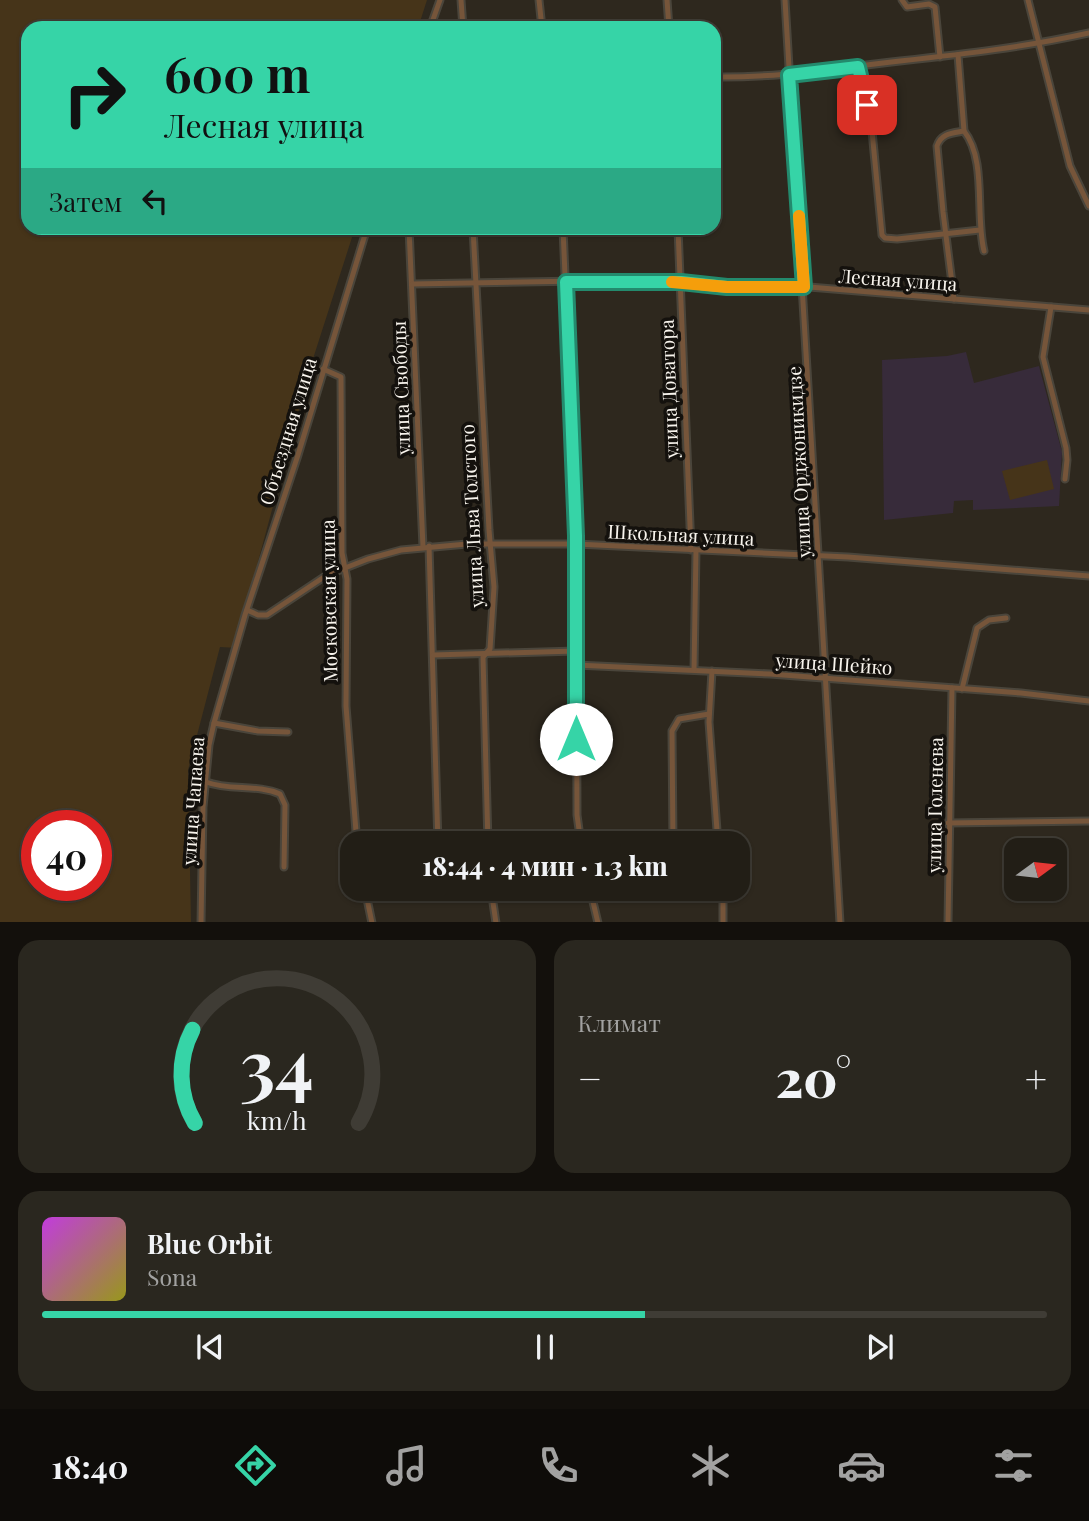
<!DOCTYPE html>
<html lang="ru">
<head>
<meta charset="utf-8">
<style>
	:root { --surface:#221e16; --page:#2a271f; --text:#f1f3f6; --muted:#a2a2a1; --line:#3f3c35; --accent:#36d4a7 }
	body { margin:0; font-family:"Playfair Display",serif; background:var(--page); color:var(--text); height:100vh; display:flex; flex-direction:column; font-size:26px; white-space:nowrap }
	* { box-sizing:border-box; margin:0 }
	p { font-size:23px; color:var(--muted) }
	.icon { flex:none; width:38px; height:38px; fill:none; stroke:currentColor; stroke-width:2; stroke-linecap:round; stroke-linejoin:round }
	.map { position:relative; height:922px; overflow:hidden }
	.drawer { display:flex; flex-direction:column; gap:18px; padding:18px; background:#13100c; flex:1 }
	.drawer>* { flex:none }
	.guide { position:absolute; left:21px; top:21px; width:700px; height:214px; border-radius:21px; box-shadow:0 2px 5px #0004,0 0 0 2px var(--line); background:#36d4a7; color:#111; overflow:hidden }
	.needle { width:46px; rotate:75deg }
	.fabs { position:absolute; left:1004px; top:838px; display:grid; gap:14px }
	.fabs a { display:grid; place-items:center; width:63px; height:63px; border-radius:14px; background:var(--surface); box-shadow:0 2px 5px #0004,0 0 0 2px var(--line); font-size:35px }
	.speed { position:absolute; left:21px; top:810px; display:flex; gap:14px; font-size:35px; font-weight:700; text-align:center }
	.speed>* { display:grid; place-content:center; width:91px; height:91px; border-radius:50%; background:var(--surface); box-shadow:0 2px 5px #0004,0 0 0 2px var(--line); line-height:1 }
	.speed .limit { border:10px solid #d22; background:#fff; color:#111 }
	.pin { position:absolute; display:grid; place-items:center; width:60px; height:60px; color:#fff; margin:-30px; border-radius:14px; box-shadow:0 4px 10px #0006 }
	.me { position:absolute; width:77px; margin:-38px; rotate:0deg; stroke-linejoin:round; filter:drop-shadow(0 0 5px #0008) }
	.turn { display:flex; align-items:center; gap:24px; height:147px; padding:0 28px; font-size:32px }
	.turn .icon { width:91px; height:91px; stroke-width:2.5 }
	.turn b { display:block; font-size:49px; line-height:60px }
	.then { display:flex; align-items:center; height:66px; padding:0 28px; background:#0003; gap:14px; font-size:26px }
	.big { font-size:52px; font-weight:800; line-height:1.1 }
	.drawer .card { flex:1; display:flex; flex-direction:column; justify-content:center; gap:10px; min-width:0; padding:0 24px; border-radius:21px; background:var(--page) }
	.drawer .dial { align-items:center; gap:0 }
	.dial svg { height:182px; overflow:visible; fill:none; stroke:var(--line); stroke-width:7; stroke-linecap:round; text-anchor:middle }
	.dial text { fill:var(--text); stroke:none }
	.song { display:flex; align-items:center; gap:21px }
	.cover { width:84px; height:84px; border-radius:10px; background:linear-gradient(135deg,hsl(290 70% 55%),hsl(60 70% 35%)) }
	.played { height:7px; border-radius:4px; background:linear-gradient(90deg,var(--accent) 60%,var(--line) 60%) }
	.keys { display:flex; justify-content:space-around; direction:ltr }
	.heat { display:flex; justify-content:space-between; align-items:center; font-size:38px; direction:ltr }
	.drawer .tiles { flex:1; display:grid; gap:18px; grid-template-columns:1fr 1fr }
	.card:last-child { grid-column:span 2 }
	.trip { position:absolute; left:340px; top:831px; width:410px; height:70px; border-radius:21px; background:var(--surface); box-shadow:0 2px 5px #0004,0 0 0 2px var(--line); font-weight:800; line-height:70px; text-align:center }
	.tab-bar { display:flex; height:112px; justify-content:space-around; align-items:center; background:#0e0c09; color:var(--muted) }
	.tab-bar .icon { width:49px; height:49px }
	.tab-bar .selected { color:var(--accent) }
	.tab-bar b { font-size:32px; color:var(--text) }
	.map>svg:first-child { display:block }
	.education { fill:#372b3a }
	.green { fill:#463419; fill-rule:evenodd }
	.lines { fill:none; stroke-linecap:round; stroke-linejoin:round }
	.minor-casing { stroke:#4a453b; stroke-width:9 }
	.minor { stroke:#76553a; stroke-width:5 }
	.route-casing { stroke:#238a6d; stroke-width:18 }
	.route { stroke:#36d4a7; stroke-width:12 }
	.slow { stroke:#f59e0b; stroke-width:12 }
	.labels { text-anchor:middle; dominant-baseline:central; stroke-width:7; stroke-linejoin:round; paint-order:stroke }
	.street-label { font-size:19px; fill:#f8f4ed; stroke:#14110d }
</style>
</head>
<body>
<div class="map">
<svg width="1089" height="923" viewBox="0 0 1089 923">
	<rect width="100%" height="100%" fill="#2e281e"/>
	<path class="education" d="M966,352L974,383L1039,366L1062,452L1059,506L973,510V500L954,501L953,513L884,520L882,360L947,356Z"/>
	<g class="green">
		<path d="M0,0H427L418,28H28V228H355L311,365L245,610L238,648L220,647L188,770L191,922L0,923ZM37,826H96V886H37Z"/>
		<path d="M1047,460L1054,489L1010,500L1002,471Z"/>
	</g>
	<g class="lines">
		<g class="minor-casing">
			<g id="minor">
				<path d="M461,0L463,28"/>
				<path d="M539,0L542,28"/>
				<path d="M667,0L669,28"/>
				<path d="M785,0L840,923"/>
				<path d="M902,0L907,7L929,4L935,7L940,57"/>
				<path d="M1028,0L1070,166L1089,206"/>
				<path d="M430,28L440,0"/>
				<path d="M858,67L872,131L882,235L885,238L897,239L980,230"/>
				<path d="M714,77C778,78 836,68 900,61C964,54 1026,47 1089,33"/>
				<path d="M964,131C987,160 975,214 984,251"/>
				<path d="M409,228L423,547"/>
				<path d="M473,228L489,530L494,587L490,649L483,657L488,844"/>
				<path d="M563,228L576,536L577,815L581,844"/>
				<path d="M678,228L691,550"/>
				<path d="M412,284L581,281L681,282L777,288L797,286L1089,310"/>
				<path d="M954,299L943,212L937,146C941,133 953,133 964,131L958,55"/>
				<path d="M1051,307L1043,357L1066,448L1067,460L1065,479"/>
				<path d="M323,369L341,377L342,553L347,579L346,706L357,844"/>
				<path d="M429,546L438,844"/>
				<path d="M247,610L258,615H267L327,575L368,559L401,550L467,544H576L848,557L1089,576"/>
				<path d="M433,655L576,651"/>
				<path d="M576,665L770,674L1021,693L1089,701"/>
				<path d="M694,670L696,550"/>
				<path d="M712,671L709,722L718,844"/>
				<path d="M962,689L977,628L989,620L1006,618"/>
				<path d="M214,723L258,731L288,732"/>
				<path d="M206,782C230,791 257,784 280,794L285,805L284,867"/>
				<path d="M948,823L1089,821"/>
				<path d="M673,844L672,731L679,719L709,714"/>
				<path d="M365,889L372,923"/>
				<path d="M491,889L496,923"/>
				<path d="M590,889L598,923"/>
				<path d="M723,889V923"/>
				<path d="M201,923L203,807L209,745L214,723L245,615L298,455L367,228"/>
				<path d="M948,923L952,688"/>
			</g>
		</g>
		<use href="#minor" class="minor"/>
	</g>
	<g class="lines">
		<g class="route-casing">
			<path id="route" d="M576,739V536L566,282H681L727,287H804L789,75L858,67L867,105"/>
		</g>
		<use href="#route" class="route"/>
		<path class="slow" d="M672,282L727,287H804L799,216"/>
	</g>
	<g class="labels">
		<g class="street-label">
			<text transform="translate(898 279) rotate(4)">Лесная улица</text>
			<text transform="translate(400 388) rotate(-92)">улица Свободы</text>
			<text transform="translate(668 389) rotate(-92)">улица Доватора</text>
			<text transform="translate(287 431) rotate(-73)">Объездная улица</text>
			<text transform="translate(798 462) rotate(-93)">улица Орджоникидзе</text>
			<text transform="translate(471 516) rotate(-93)">улица Льва Толстого</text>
			<text transform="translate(681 534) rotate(3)">Школьная улица</text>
			<text transform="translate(328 601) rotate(-91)">Московская улица</text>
			<text transform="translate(834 663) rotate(4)">улица Шейко</text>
			<text transform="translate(192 801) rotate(-86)">улица Чапаева</text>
			<text transform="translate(934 805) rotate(-89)">улица Голенева</text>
		</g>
	</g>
</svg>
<div class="fabs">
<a><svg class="needle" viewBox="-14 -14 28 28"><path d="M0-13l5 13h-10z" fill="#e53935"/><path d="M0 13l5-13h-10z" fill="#a2a2a1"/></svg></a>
</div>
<div class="speed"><div class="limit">40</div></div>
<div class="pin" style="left:867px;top:105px;background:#d93025"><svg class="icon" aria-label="arrive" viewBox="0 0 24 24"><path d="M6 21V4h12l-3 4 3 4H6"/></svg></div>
<svg class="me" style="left:576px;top:739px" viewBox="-20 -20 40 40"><circle r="19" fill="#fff"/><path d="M0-13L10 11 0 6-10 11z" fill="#36d4a7"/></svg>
<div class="trip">18:44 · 4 мин · 1.3 km</div>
<div class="guide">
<div class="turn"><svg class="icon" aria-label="right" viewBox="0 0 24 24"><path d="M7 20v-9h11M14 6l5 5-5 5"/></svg><div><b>600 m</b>Лесная улица</div></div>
<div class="then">Затем<svg class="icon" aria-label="left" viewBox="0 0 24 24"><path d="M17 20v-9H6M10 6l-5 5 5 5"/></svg></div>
</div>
</div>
<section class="drawer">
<div class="tiles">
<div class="card dial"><svg viewBox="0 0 100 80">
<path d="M14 69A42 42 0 1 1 86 69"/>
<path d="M14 69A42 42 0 0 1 13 28" stroke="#36d4a7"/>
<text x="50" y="56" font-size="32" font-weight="700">34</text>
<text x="50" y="72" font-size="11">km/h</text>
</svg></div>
<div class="card"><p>Климат</p>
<div class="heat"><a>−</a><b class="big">20°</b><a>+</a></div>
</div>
<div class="card">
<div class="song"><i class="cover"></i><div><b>Blue Orbit</b><p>Sona</p></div></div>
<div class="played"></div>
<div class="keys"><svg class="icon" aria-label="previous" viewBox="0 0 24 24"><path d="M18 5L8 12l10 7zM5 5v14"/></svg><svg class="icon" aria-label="pause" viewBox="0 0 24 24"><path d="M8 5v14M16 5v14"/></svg><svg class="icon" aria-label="next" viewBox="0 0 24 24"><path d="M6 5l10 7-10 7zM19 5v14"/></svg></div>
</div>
</div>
</section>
<nav class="tab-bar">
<b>18:40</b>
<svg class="icon selected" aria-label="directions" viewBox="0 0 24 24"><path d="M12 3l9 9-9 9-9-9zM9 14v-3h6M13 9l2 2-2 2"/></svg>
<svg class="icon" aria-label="music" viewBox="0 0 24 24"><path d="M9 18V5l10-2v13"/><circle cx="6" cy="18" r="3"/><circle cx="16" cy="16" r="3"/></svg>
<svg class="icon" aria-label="phone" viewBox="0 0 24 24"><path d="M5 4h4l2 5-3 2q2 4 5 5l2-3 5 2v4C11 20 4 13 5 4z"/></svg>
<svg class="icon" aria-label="climate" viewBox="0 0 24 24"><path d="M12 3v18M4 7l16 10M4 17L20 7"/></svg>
<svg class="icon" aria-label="car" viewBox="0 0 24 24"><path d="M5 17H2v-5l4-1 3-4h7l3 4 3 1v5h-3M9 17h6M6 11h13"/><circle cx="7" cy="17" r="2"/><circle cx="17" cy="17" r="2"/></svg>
<svg class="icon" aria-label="filters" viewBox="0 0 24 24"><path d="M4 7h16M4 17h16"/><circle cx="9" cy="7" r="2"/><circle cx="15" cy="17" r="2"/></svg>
</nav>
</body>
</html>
